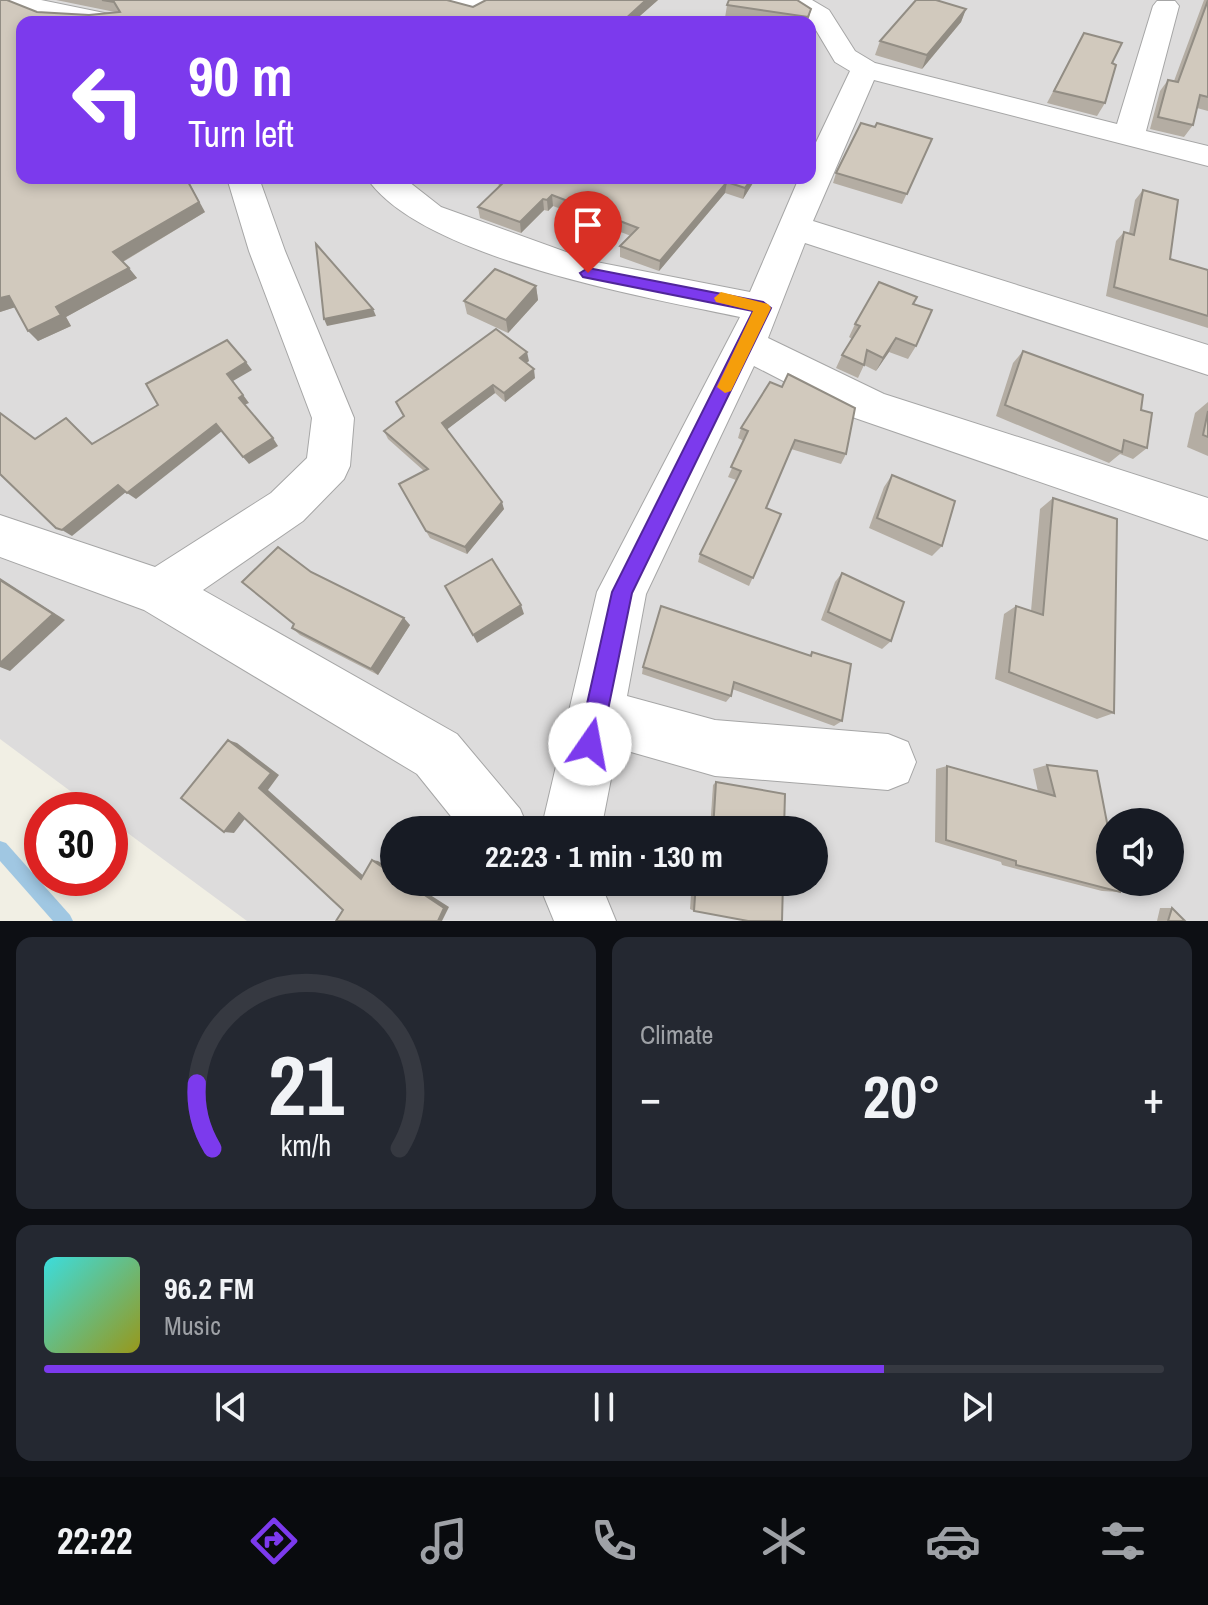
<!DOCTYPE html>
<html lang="en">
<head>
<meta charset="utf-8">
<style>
	:root { --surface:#171b24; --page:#242831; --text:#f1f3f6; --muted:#9ea1a6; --line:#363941; --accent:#7c3aed }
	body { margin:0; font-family:"Archivo Narrow",sans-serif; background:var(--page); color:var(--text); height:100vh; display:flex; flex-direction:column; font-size:30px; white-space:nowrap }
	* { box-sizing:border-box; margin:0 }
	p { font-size:26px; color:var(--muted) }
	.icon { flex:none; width:44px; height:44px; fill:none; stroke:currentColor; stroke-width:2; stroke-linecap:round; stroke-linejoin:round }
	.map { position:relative; height:921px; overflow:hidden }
	.drawer { display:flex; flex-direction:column; gap:16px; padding:16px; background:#0d0f14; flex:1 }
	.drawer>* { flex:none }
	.guide { position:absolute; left:16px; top:16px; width:800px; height:168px; border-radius:16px; box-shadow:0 4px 12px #0003; background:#7c3aed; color:#fff; overflow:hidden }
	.buttons { position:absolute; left:1096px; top:808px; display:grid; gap:16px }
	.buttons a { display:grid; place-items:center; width:88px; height:88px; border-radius:50%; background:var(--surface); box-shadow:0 4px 12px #0003; font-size:40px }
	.speed { position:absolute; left:24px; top:792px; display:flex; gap:16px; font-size:40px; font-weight:700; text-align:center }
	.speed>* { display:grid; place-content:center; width:104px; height:104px; border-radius:50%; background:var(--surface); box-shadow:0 4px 12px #0003; line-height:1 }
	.speed .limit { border:12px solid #d22; background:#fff; color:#111 }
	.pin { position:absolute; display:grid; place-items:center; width:68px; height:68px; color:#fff; margin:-82px -34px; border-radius:50% 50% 50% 0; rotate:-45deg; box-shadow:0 0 8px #0007 }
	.pin .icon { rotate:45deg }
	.me { position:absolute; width:88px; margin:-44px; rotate:12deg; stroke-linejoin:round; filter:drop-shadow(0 0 6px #0008) }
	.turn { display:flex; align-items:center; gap:28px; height:168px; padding:0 40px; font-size:36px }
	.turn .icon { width:104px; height:104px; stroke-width:2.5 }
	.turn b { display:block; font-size:56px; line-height:68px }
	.big { font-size:60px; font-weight:800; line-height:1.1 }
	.drawer .card { flex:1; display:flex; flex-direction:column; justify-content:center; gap:12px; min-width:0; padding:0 28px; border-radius:16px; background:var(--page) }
	.drawer .dial { align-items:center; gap:0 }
	.dial svg { height:208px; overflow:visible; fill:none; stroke:var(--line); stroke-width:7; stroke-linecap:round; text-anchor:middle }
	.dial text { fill:var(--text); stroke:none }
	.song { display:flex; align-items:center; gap:24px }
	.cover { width:96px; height:96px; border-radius:12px; background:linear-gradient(135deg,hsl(180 70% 55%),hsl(60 70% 35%)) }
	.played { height:8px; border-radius:4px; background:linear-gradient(90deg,var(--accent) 75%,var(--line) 75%) }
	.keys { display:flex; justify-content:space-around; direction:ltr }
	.heat { display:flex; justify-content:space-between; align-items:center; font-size:44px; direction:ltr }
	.drawer .tiles { flex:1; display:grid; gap:16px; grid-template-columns:1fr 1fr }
	.card:last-child { grid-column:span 2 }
	.trip { position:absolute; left:380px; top:816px; width:448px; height:80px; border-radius:40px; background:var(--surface); box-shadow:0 4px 12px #0003; font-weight:800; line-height:80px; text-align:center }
	.dock { display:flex; height:128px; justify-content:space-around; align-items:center; background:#090b0e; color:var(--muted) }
	.dock .icon { width:56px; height:56px }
	.dock .current { color:var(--accent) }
	.dock b { font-size:36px; color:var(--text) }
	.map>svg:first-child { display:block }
	.residential { fill:#dddcdc; fill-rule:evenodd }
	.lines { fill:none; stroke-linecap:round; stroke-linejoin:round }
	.stream { fill:#a0c7e2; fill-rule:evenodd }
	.minor-casing { stroke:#a6a6a6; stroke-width:2 }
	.minor { fill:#fff; fill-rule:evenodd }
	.wall { fill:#b4ada3 }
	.shaded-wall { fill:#928d84 }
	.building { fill:#d1c9bd; stroke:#928d84; stroke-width:2 }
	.route { fill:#7c3aed; stroke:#51269a; stroke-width:2 }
	.slow { fill:#f59e0b }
</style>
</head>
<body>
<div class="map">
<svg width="1208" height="921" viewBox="0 0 1208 921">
	<rect width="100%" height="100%" fill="#f1efe4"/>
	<path class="residential" d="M0,0H1208V921H247L110,820V810H96L0,739ZM22,22H810V178H22ZM1110,822H1170V882H1110ZM394,830H814V882H394Z"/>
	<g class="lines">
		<path class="stream" d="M0,841L6,843L70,915L73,921H53L0,861Z"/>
		<g class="minor-casing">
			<g id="minor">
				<path d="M7,0H41L119,16L123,22C93,22 27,28 7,0Z"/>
				<path d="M436,0H501L475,15L440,5Z"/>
				<path d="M781,0H812L829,10L855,51L875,63L1117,124L1153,6L1157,1H1175L1179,6L1146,131L1208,146V166L874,80L813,221L1208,345V375L805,243L768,338L884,394L1208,498V540L855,418L754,366L646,594L627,696L715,720L888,734L908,742L916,762L908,782L888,790L715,776L617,748L601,830H541L597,592L740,317C648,298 420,258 367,178H404L441,207L591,261L750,292L799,178H810V155L850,71L835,62L810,20Z"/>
				<path d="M227,178H259L285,251L354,418L350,466L344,479L303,521L203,590L457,734L520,809L529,830H462L417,774L144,610L0,557V515L155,567L271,493L307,458L312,418L249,251Z"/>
				<path d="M538,882H600L616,921H554Z"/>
			</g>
		</g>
		<use href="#minor" class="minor"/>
	</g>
	<g class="wall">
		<path d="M0,0L8,1L37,12L89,15L115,12L56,0H447L473,7L658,0L633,22H22V178L205,212L123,262L137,278L66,317L71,326L38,341L15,307L0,312Z"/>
		<path d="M1204,0H1208V111L1197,108L1193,125L1184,137L1150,129L1160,91L1168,80L1174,81Z"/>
		<path d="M727,5L811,9L808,22H752L725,18Z"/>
		<path d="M966,9L961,22L922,69L875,55L880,41Z"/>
		<path d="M1077,46L1105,103L1097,116L1047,103Z"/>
		<path d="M932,139L902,204L833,183L836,173Z"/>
		<path d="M756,178L743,199L725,193L659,271L620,257V246L631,236L553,206L548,211L544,210L521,233L480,218L478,207L499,187L498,180Z"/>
		<path d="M1143,190L1170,259L1208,270V328L1106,296L1116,241L1124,232L1129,233L1135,200Z"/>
		<path d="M536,286L538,300L508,333L467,314L464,301Z"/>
		<path d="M913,304L916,346L908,359L889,352L876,371L864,365L858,378L836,368L842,355L852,339L849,337L855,324Z"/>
		<path d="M1023,351L1141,410L1147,448L1133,459L1120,454L1109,463L996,416L1013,363Z"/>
		<path d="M529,361L526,363L535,378L505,402L495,393L447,429L504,509L467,554L430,538L403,492L424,471L388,439L384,431L403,416L396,402Z"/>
		<path d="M770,382L846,454L841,464L791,449L766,508L781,514L749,586L698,562L700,554L736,480L728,477L744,441L738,438L741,428Z"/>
		<path d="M1208,402V456L1187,447L1195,413Z"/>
		<path d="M892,475L942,546L932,556L869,528L884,487Z"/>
		<path d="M1053,498L1114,713L1097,719L995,679L1004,614L1016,606L1031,611L1040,509Z"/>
		<path d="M311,572L410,625L378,675L300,635L292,628L294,625Z"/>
		<path d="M842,573L891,641L882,649L821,620L835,582Z"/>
		<path d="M812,652L842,721L834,726L732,689L731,696L726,702L642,674L643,667L809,656Z"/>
		<path d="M1047,765L1120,892L1102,891L1002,865L1001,862L935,842L936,769L947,766L1038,792L1033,769Z"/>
		<path d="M716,782L784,830H710L713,785Z"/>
		<path d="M692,882H783L694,911L690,909Z"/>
		<path d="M1160,908H1172L1185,921H1157Z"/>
	</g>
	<g class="shaded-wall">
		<path d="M646,0H658L633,22H622Z"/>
		<path d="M966,9L961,22L922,69L927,55Z"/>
		<path d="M752,178H756L743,199L745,188Z"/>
		<path d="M187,179L205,212L122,262L113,252Z"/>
		<path d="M727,182L725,193L659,271L660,261Z"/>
		<path d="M552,195L553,206L548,211L547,200Z"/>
		<path d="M543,199L544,210L521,233L520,222Z"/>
		<path d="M129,268L137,278L66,317L71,326L38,341L28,331L56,307Z"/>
		<path d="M536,286L538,300L508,333L506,320Z"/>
		<path d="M9,296L19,306L0,312V298Z"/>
		<path d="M373,309L376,316L327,326L324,319Z"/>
		<path d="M896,338L889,352L876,371L883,358Z"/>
		<path d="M527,352L529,361L521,367L520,358Z"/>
		<path d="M246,362L252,370L233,381L249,403L244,405L239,398L227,374Z"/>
		<path d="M534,369L535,378L505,402L504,393Z"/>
		<path d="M493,385L495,393L445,431L442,423Z"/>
		<path d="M216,424L222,431L136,499L127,493Z"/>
		<path d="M273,438L278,446L249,464L243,457Z"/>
		<path d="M118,485L126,492L72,536L62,530Z"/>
		<path d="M502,502L504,509L467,554L465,547Z"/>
		<path d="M0,578L65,620L10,671L0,667Z"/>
		<path d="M521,605L524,614L477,643L473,635Z"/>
		<path d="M404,618L410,625L378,675L371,669Z"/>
		<path d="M228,740L237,743L279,775L268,790L367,879H361L259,788Z"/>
		<path d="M239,813L248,815L234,833L224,832Z"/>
		<path d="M372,860L378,861L394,871V875Z"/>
		<path d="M405,882H410L449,907L442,921H438Z"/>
	</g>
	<g class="building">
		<path d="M0,0H7L37,12L89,15L120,12L114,2L102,0H447L473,7L486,0H646L622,22H22V178H186L199,202L113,252L129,268L56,307L61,315L28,331L9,296L0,298Z"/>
		<path d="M729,0H797L811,9L808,17L727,5Z"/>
		<path d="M916,0H936L966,9L927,55L880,41Z"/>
		<path d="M1208,0V97L1200,95L1193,125L1158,117L1168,80L1178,82Z"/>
		<path d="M1084,33L1122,43L1112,63L1116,65L1105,103L1054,91Z"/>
		<path d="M861,123L875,127L877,123L932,139L907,194L836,173Z"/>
		<path d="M501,178H752L745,188L727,182L660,261L620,246L638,228L552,195L547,200L543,199L520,222L478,207L504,182L498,180Z"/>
		<path d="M1143,190L1178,200L1170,259L1208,270V316L1114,287L1124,232L1134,235Z"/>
		<path d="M316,244L373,309L324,319Z"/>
		<path d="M495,269L536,286L506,320L464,301Z"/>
		<path d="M879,282L917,297L913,304L932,310L916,346L896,338L883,358L867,350L864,365L842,355L860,326L855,324Z"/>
		<path d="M496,329L527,352L520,358L534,369L504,393L493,385L442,423L502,502L465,547L426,531L399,484L428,469L384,431L404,416L396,402Z"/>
		<path d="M227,340L246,362L227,374L243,395L239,398L273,438L243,457L216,424L127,493L118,485L62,530L56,528L0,474V413L35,439L66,418L92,444L158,405L146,384Z"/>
		<path d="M1023,351L1143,395L1141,410L1152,413L1147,448L1124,440L1122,452L1005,405Z"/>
		<path d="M788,374L855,408L846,454L795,440L766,508L781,514L753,578L700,554L741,471L731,467L748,431L741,428L770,382L782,387Z"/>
		<path d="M1208,411V437L1203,435Z"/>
		<path d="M892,475L955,501L942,546L877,518Z"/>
		<path d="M1053,498L1117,519L1114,713L1009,672L1016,606L1043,615Z"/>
		<path d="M278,547L311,572L404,618L371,669L292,628L294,624L242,582Z"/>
		<path d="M492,559L521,605L473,635L445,586Z"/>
		<path d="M842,573L904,602L891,641L828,612Z"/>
		<path d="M0,580L53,614L0,663Z"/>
		<path d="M661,606L811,656L812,652L851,664L842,721L734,682L731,696L643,667Z"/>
		<path d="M228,740L271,773L259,788L361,879L372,860L394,875V882H405L444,908L438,921H336L343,910L239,813L224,832L181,798Z"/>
		<path d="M1047,765L1097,771L1110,838V882H1118L1120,892L1016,865V861L946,840L947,766L1055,796Z"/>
		<path d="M716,782L785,794L784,830H713Z"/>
		<path d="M696,882H783L782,921H748L694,911Z"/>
		<path d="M1172,908L1185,921H1168Z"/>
	</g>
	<path class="route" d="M588,268L763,302L771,308L632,593L601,744L598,752L590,755L581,752L578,744L612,592L753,311L583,277L580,273Z"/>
	<path class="slow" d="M721,292L768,304L771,308L731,391L725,393L717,387L753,311L716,302L714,298Z"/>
</svg>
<div class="buttons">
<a><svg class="icon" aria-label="sound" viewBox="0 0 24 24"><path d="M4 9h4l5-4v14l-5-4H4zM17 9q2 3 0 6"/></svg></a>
</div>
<div class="speed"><div class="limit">30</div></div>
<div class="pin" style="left:588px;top:273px;background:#d93025"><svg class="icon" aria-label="arrive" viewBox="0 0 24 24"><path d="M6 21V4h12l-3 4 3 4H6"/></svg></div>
<svg class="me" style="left:590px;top:744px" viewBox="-20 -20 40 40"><circle r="19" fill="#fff"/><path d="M0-13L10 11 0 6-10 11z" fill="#7c3aed"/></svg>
<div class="trip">22:23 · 1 min · 130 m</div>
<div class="guide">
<div class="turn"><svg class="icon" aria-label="left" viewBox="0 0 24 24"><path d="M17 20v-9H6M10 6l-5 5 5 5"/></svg><div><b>90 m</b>Turn left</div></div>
</div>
</div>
<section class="drawer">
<div class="tiles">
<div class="card dial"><svg viewBox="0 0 100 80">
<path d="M14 69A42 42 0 1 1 86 69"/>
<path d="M14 69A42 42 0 0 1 8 44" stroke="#7c3aed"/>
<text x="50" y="56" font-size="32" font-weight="700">21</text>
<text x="50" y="72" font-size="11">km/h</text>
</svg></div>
<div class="card"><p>Climate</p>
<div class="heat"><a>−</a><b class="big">20°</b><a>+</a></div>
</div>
<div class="card">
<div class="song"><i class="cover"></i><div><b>96.2 FM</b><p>Music</p></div></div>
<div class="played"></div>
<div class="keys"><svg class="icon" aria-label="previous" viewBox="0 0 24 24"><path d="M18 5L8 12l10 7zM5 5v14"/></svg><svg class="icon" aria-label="pause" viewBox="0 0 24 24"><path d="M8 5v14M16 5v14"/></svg><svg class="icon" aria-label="next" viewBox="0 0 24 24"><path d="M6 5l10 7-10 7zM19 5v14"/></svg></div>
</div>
</div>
</section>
<nav class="dock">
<b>22:22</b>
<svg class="icon current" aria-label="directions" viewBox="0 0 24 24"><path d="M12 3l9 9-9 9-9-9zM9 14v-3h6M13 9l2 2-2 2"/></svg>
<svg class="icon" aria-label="music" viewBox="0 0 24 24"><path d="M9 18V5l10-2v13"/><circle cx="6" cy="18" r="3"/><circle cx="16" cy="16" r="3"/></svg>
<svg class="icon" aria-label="phone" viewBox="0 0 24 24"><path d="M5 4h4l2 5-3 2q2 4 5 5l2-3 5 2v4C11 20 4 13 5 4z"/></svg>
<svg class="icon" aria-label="climate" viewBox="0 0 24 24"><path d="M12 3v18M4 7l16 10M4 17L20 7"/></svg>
<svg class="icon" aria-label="car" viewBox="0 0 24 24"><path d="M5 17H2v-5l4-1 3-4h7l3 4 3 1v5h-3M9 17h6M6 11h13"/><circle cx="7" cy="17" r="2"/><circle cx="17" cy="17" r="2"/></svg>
<svg class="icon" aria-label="filters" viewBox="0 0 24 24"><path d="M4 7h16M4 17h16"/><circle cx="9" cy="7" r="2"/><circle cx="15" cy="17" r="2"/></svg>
</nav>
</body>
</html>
